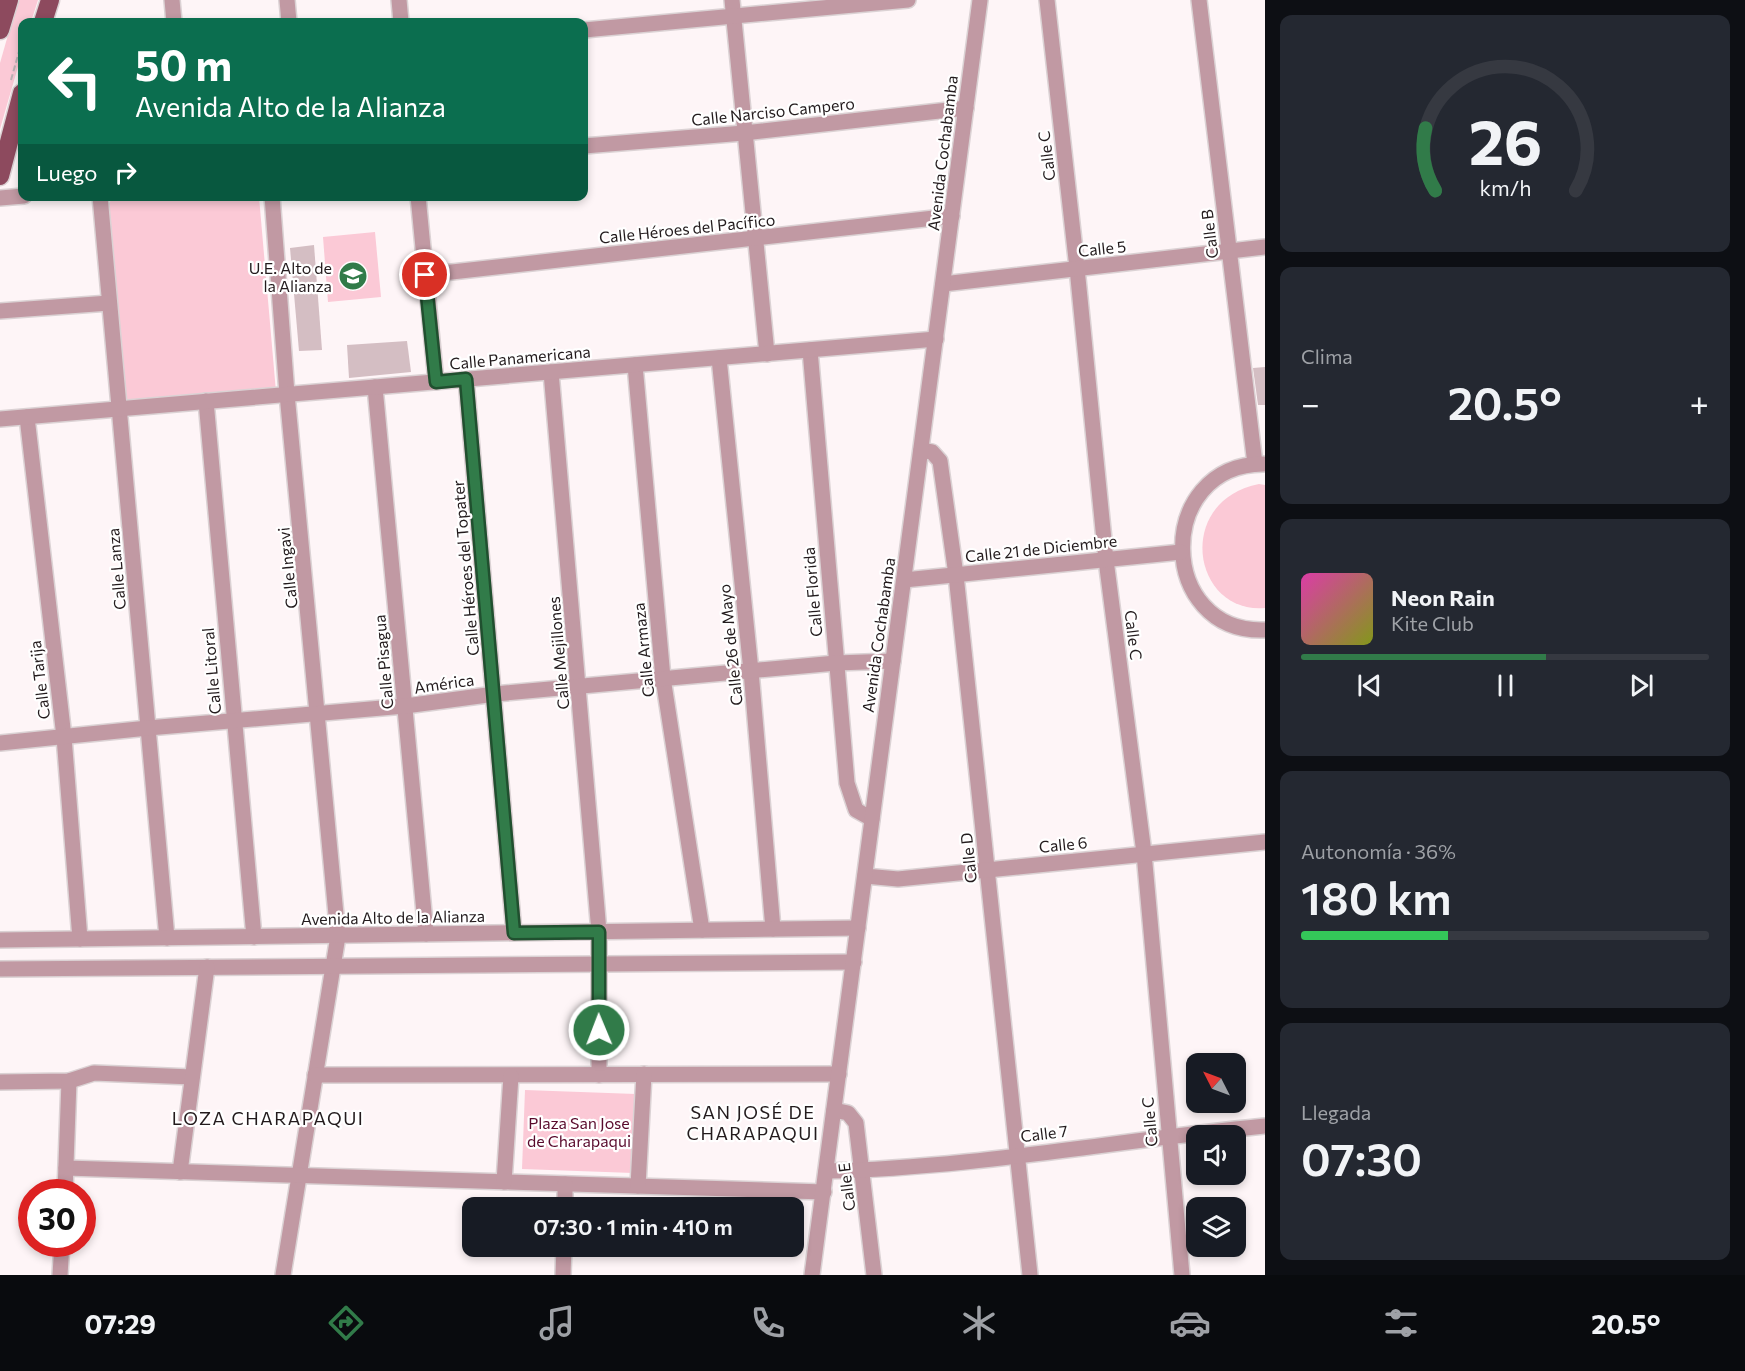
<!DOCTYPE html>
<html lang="es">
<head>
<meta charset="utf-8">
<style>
	:root { --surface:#171b24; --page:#242831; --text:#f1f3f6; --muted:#9ea1a6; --line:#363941; --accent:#317b49 }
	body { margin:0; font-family:Commissioner,sans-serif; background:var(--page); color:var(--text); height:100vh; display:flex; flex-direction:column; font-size:22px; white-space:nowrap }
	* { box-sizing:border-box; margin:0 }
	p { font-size:20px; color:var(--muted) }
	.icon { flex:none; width:33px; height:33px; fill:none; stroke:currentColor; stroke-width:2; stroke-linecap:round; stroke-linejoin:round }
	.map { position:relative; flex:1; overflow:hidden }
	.details { display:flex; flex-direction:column; gap:15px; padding:15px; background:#0d0f14; width:480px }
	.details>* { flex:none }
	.banner { position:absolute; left:18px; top:18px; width:570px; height:183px; border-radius:12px; box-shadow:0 3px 9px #0003; background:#0b6e4f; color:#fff; overflow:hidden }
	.needle { width:39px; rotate:312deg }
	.controls { position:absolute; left:1186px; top:1053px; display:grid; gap:12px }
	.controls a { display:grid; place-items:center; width:60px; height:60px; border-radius:12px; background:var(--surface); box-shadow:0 3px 9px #0003; font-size:30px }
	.speed { position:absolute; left:18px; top:1179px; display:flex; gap:12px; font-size:30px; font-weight:700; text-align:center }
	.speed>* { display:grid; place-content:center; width:78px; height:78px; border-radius:50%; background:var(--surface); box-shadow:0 3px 9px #0003; line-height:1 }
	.speed .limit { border:9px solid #d22; background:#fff; color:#111 }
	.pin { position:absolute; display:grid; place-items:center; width:51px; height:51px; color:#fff; margin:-26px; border:3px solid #fff; border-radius:50%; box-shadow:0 2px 6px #0007 }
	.me { position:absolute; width:66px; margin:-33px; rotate:359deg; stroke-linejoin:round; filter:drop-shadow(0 0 4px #0008) }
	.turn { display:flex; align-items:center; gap:21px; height:126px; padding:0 18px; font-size:27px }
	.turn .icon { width:78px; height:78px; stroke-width:2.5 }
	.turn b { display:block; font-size:42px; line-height:51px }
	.then { display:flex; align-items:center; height:57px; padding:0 18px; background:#0003; gap:12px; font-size:22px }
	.big { font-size:45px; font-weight:600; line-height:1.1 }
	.details .widget { flex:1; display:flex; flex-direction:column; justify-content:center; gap:9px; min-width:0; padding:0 21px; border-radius:12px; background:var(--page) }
	.details .dial { align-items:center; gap:0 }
	.dial svg { height:156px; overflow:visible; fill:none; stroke:var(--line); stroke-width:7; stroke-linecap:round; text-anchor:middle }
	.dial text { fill:var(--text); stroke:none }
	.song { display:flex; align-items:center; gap:18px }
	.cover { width:72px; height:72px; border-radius:9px; background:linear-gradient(135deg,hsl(320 70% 55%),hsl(70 70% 35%)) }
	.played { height:6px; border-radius:3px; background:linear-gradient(90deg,var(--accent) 60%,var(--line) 60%) }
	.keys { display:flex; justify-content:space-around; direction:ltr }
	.heat { display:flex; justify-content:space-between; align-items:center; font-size:33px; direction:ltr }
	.charge { height:9px; border-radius:4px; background:linear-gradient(90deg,#34c759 36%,var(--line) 0) }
	.trip { position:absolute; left:462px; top:1197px; width:342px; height:60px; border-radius:12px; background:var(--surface); box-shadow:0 3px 9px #0003; font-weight:600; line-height:60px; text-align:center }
	.menu { display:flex; height:96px; justify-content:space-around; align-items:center; background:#090b0e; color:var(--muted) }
	.menu .icon { width:42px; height:42px }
	.menu .selected { color:var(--accent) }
	.menu b { font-size:27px; color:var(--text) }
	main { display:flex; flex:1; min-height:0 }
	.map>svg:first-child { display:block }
	.green { fill:#fbc9d6 }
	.building { fill:#d4bec3 }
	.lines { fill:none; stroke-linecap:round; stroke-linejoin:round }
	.minor-casing { stroke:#dbd2d4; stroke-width:18 }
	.major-casing { stroke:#dbd2d4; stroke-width:21 }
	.path { stroke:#bbb3b5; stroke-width:2; stroke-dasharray:6 3; stroke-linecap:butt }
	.minor { stroke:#c199a3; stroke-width:15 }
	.major { stroke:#8d4a5e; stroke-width:18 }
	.route-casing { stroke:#20502f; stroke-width:15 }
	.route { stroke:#317b49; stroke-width:10 }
	.labels { text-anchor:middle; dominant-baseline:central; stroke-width:4.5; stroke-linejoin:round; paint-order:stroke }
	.street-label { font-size:16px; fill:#231b1d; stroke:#fff }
	.poi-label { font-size:16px; fill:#231b1d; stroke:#fff; text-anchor:end }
	.park-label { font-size:16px; fill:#590a2c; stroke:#fff }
	.neighbourhood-label { font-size:18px; letter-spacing:1.5px; fill:#231b1d; stroke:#fff }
</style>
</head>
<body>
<main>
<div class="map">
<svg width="1265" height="1275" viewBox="0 0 1265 1275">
	<rect width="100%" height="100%" fill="#fef5f7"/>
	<g class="green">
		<path d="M18,0H38L31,22H22V53L0,129V63Z"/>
		<path d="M152,197H259L276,392L124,406L108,205L111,200Z"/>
		<path d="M375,232L381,297L328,302L323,237Z"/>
		<path d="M1259,484L1265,485V608C1192,614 1174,501 1259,484Z"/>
		<path d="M525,1090L636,1094L633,1173L522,1169Z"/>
	</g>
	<g class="building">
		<path d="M314,245L322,350L299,351L290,248Z"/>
		<path d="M407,341L411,372L349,378L347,345Z"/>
		<path d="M1265,367V405H1258L1253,368Z"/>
	</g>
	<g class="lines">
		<g class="minor-casing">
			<g id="minor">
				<path d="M172,0L174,22"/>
				<path d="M287,0L289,22"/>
				<path d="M399,0L401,22"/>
				<path d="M732,0L767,354"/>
				<path d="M1047,0L1077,268L1106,560L1144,853L1182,1275"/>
				<path d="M1199,0L1255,464"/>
				<path d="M584,30L908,0"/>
				<path d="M584,146L744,133L966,108"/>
				<path d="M100,196L167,938"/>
				<path d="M272,196L287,394L338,936L283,1275"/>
				<path d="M418,196L436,382"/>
				<path d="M0,198L24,196"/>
				<path d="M425,275L952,216"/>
				<path d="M943,284L1265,247"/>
				<path d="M0,311L109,303"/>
				<path d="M810,350L847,783L856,810L872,819"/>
				<path d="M719,358L751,671L773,929"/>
				<path d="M635,365L663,678L702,930"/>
				<path d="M551,372L599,932V1075"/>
				<path d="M466,379L514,933"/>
				<path d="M375,387L426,934"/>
				<path d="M206,401L254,937"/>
				<path d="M27,417L64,737L80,939"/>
				<path d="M0,419L936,339"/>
				<path d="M921,450L932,452L940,461L956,575L1030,1275"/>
				<path d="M1263,464C1154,465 1157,634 1265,630"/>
				<path d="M904,580L1181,552"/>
				<path d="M0,743L148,728L405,706L495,694L836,663L893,661"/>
				<path d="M865,876L898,879L1265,842"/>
				<path d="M0,940L858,928"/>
				<path d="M0,969L854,962"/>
				<path d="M315,1075L839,1074"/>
				<path d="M0,1082L69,1081L94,1073L192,1077"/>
				<path d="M834,1110L848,1113L856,1123L874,1275"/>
				<path d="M66,1168L824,1192"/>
				<path d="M826,1171C973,1168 1119,1140 1265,1126"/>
				<path d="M180,1172L207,967"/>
				<path d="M504,1182L511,1076"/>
				<path d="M638,1186L644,1074"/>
				<path d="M65,1192L69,1081"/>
				<path d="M565,1208V1184"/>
				<path d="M60,1275L62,1244"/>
				<path d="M563,1275L564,1246"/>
				<path d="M812,1275L980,0"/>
			</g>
		</g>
		<g class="major-casing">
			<g id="major">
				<path d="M43,22L50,0"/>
				<path d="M0,30L9,0"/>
				<path d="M0,176L22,93"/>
			</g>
		</g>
		<path class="path" d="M11,80L22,41"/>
		<use href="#minor" class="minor"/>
		<use href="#major" class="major"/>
	</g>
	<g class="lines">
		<g class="route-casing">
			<path id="route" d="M425,275L436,382L466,379L514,933L599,932V1030"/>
		</g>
		<use href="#route" class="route"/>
	</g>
	<defs>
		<g id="school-disc" transform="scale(1.5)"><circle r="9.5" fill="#317b49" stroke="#fff"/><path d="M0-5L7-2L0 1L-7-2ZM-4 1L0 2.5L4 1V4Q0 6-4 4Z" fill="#fff"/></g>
	</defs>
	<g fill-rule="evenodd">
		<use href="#school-disc" x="353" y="276"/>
	</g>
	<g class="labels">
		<g class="street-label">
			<text transform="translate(773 111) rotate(-6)">Calle Narciso Campero</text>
			<text transform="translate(942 153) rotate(-83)">Avenida Cochabamba</text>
			<text transform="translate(1046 156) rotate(-97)">Calle C</text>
			<text transform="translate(687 228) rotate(-6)">Calle Héroes del Pacífico</text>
			<text transform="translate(1209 234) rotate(-97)">Calle B</text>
			<text transform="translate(1102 248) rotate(-6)">Calle 5</text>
			<text transform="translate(520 357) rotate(-5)">Calle Panamericana</text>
			<text transform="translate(1041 548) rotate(-6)">Calle 21 de Diciembre</text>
			<text transform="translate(287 568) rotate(-96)">Calle Ingavi</text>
			<text transform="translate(465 568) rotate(-95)">Calle Héroes del Topater</text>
			<text transform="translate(116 569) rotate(-95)">Calle Lanza</text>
			<text transform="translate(812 592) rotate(-95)">Calle Florida</text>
			<text transform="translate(878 635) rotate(-82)">Avenida Cochabamba</text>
			<text transform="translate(1134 635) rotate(83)">Calle C</text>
			<text transform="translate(730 645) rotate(-96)">Calle 26 de Mayo</text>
			<text transform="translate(643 650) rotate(-96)">Calle Armaza</text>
			<text transform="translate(558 653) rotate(-95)">Calle Mejillones</text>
			<text transform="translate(383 662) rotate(-95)">Calle Pisagua</text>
			<text transform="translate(211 671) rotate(-95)">Calle Litoral</text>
			<text transform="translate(39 680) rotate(-97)">Calle Tarija</text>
			<text transform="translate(444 683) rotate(-8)">América</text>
			<text transform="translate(1063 844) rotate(-6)">Calle 6</text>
			<text transform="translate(968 858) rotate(-96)">Calle D</text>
			<text transform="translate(393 917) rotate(-1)">Avenida Alto de la Alianza</text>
			<text transform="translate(1149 1122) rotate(-95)">Calle C</text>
			<text transform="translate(1044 1133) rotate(-7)">Calle 7</text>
			<text transform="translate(846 1187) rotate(-97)">Calle E</text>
		</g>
		<g class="poi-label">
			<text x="332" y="267">U.E. Alto de<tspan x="332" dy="18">la Alianza</tspan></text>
		</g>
		<g class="park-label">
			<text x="579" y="1122">Plaza San Jose<tspan x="579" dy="18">de Charapaqui</tspan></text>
		</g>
		<g class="neighbourhood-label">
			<text x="753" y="1112">SAN JOSÉ DE<tspan x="753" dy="21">CHARAPAQUI</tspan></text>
			<text x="268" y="1118">LOZA CHARAPAQUI</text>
		</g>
	</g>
</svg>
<div class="controls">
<a><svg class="needle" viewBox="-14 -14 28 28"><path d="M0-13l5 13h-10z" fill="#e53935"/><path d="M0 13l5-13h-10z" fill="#9ea1a6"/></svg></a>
<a><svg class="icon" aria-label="sound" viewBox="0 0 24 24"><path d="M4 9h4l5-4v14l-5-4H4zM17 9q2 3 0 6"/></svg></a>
<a><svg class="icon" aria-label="layers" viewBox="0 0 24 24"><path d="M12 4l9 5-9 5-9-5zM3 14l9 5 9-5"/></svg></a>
</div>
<div class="speed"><div class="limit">30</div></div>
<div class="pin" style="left:425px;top:275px;background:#d93025"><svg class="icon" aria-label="arrive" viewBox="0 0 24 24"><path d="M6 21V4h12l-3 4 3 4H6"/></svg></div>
<svg class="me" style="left:599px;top:1030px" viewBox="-20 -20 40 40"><circle r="17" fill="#317b49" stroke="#fff" stroke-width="3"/><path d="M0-11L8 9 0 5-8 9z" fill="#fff"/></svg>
<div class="trip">07:30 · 1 min · 410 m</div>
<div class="banner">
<div class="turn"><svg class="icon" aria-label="left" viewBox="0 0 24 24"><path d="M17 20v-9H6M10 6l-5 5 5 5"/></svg><div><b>50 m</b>Avenida Alto de la Alianza</div></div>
<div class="then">Luego<svg class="icon" aria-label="right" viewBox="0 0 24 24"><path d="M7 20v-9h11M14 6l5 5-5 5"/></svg></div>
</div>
</div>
<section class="details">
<div class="widget dial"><svg viewBox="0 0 100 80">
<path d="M14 69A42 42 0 1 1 86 69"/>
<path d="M14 69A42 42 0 0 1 9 37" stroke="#317b49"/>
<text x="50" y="56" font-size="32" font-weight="700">26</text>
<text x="50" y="72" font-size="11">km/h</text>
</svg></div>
<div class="widget"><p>Clima</p>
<div class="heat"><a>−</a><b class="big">20.5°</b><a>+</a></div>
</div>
<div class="widget">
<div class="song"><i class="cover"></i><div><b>Neon Rain</b><p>Kite Club</p></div></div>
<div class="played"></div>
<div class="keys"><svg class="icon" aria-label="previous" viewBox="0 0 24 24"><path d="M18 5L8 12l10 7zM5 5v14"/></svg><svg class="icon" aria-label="pause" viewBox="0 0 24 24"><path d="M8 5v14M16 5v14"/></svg><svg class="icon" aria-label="next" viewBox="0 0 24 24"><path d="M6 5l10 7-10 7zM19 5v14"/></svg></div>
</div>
<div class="widget"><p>Autonomía · 36%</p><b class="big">180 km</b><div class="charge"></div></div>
<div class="widget"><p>Llegada</p><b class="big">07:30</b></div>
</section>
</main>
<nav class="menu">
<b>07:29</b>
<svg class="icon selected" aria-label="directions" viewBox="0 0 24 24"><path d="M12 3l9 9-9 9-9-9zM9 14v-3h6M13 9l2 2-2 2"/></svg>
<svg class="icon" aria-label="music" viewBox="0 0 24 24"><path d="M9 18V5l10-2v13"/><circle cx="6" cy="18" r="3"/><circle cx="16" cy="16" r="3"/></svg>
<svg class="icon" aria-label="phone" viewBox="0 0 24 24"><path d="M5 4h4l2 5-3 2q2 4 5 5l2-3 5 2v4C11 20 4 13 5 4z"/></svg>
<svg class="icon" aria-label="climate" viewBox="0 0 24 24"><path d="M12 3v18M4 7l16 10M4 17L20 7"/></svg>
<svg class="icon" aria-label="car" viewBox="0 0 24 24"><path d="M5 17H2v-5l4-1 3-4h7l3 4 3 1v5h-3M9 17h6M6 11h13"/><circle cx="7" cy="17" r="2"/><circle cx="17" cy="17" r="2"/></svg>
<svg class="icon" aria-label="filters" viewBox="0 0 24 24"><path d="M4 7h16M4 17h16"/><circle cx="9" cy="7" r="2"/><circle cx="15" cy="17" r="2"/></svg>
<b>20.5°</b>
</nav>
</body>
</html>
